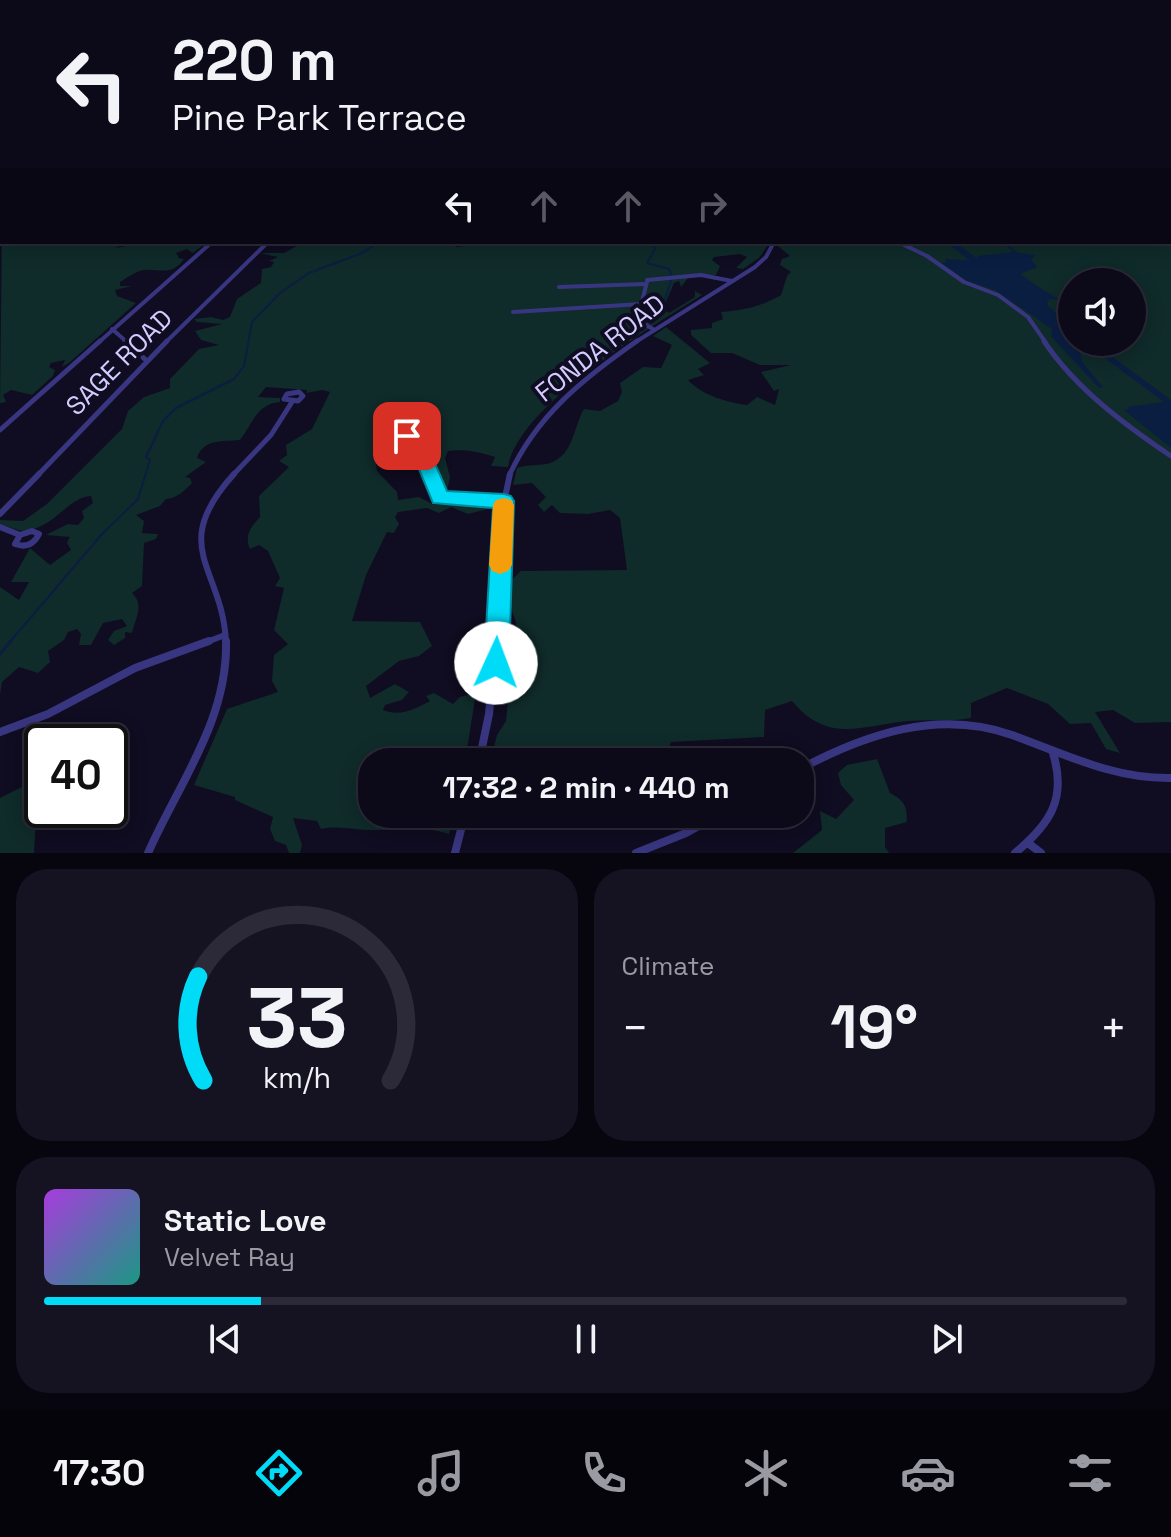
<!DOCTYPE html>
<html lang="en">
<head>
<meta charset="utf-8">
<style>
	:root { --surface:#0c0919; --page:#151222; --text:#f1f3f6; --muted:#9a9aa2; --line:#2c2a38; --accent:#00dbf7 }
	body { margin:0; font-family:"Space Grotesk",sans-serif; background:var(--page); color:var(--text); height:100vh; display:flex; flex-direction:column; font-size:30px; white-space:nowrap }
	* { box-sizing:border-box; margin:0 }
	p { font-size:26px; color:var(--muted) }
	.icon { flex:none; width:44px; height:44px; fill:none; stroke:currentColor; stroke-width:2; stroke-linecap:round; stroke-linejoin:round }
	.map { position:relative; height:853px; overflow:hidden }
	.side { display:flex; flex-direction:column; gap:16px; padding:16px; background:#07050e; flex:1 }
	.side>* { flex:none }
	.guide { position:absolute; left:0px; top:0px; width:1172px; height:244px; box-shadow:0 4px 20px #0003,0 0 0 2px var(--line); background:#0c0919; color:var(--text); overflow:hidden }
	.buttons { position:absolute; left:1058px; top:268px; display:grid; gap:16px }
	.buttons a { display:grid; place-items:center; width:88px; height:88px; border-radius:50%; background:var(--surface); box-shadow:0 4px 20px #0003,0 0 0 2px var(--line); font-size:40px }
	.speed { position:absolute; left:24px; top:724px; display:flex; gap:16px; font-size:40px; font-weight:700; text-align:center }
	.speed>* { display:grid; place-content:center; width:104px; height:104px; border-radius:50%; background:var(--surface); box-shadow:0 4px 20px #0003,0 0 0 2px var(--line); line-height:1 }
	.speed .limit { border:4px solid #111; border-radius:12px; background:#fff; color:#111 }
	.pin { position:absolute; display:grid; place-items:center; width:68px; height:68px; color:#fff; margin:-34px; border-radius:16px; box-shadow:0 4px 12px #0006 }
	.me { position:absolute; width:88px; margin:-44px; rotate:2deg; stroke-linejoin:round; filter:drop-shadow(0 0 6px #0008) }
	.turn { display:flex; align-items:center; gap:28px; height:168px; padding:0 40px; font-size:36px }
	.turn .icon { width:104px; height:104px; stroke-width:2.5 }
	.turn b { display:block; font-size:56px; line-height:68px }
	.lanes { display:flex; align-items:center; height:76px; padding:0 40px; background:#0003; justify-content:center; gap:40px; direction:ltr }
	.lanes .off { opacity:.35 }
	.big { font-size:60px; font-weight:700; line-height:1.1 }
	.side .card { flex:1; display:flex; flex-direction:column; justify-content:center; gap:12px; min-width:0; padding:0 28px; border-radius:32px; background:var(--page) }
	.side .dial { align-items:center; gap:0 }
	.dial svg { height:208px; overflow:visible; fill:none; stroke:var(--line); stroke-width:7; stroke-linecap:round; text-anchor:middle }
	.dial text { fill:var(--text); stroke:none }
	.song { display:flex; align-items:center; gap:24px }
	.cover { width:96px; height:96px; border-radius:12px; background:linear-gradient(135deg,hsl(280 70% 55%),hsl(170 70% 35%)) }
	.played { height:8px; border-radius:4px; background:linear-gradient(90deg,var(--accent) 20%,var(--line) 20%) }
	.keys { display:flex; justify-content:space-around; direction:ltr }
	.heat { display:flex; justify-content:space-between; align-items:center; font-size:44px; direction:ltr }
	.side .tiles { flex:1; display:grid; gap:16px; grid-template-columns:1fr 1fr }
	.card:last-child { grid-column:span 2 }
	.trip { position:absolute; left:358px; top:748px; width:456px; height:80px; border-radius:32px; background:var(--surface); box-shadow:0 4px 20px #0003,0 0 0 2px var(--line); font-weight:700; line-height:80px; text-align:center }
	.tabs { display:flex; height:128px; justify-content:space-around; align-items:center; background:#05040a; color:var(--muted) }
	.tabs .icon { width:56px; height:56px }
	.tabs .current { color:var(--accent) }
	.tabs b { font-size:36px; color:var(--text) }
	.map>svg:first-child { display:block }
	.green { fill:#0f2b2a; fill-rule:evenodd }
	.water { fill:#0a1e42 }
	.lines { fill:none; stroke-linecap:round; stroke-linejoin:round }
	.stream-far1 { stroke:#0a1e42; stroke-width:2 }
	.stream { stroke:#0a1e42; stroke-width:3 }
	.minor-far3 { stroke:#393681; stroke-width:4 }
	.minor-far2 { stroke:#393681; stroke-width:5 }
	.minor-far1 { stroke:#393681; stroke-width:6 }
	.minor { stroke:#393681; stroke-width:8 }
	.route { fill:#00dbf7; stroke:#008ea1; stroke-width:2 }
	.slow { fill:#f59e0b }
	.labels { text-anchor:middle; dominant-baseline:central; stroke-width:8; stroke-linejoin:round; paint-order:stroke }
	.street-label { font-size:26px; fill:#d2ccff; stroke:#100c21 }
</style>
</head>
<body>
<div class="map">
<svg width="1171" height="853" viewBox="0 0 1171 853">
	<rect width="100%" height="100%" fill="#100c21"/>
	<g class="green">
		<path d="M2,227V242H127L115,248L147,242L206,243L193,253L187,249L176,253L179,258L184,259C172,277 160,268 143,270C136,271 127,278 120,282V286H132L115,290L117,296L136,303L69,363L62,367L65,360L51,363L49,367L55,370L53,376L32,395L11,390L3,395L6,402L0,403Z"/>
		<path d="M296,242H452L456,247L503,242H770L759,258L743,269L736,268L747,257L740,254L714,257L712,260L720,266L716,275L688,278L681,287L679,281L674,283L663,309L669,313L695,297V291L702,295C650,328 519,405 508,467L491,466L495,457C478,452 465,449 448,451L445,458L450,477L446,495L426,445L412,421L388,427L373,443L377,471L397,492L398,500L419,497L434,505H490L488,509L468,514L451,507L439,513L427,508L398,512L395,517L399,524L394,533L387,532L366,575L352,621L420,622L432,646L419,656L399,661L366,686L370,698L395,684L409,692L402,700L385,705L383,710C400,717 415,709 430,701L426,696L434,693L453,704L460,697L476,693L465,762H372V814H453L449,834C418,824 402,830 372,830C354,830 339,825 321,829L317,821L293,818L302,845L300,853H289L286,845L275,841L270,829L273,817L235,800V797L194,785L227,709L278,692L272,681L274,655L288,644L274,630L284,588L275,586L280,578L268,551L259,545L250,549C244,535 251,527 260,517L259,496L289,467L279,461L287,455L286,445L312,429L330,392L322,390L307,393V390L266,387L258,397L280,398V402C256,404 253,424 240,440C223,442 204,438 197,458L206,462L185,477L190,478L192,483C185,490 176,499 166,499L160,506L136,515L144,521L142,533L158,534L156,539L144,543L142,586L132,593C145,605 135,619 132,633L125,632V638L114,645L108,640L114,631L127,626L122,619L103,623L91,645H79L81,634L77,629L68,632L64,640L48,651L50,662L38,673L19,667L2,682L0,695V587L19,600L29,582H11L30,548L50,565L71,550L67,543L70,537L46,535L68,524L78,525L84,518L82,511L93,503L91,496C66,498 57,527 24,531C18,531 8,526 0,525V520L23,521L47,504L122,429L128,411L144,397L170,388V379L199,349L219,345L201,340L195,331L222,324L197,322L194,319L211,317L223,320L230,317L237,299L261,283L262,269L271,267L274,262L269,261L278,257L260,253H284L297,246L292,245Z"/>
		<path d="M780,242H1147L1171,245V722L1135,723L1113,710L1095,712L1120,753L1106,749L1091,723L1070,724L1048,704L1007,688L971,703V718C950,722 929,719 908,721C860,726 828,744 792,701L765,710L764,737L671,742L663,762H608L606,751L590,748L569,751L564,762H549L541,750L531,762H520L515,758L490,762L497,735L506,721L516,622L507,598L508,583L521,571L627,570L620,518L610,510L588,514L560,513L552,505L544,512L538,505L546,497L532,483L513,485L517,468C528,464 540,466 550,463C574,455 573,427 584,409L600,411L618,401L622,392L620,383L643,367L661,368L672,345L653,336L666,327L710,363L698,369L704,375L688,380C703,396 727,402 747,405L757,397L775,405L779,389L774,391L761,372L791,365H760L732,353H711L691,335V330L712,328V323L723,319L721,312C744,310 760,307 781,295L787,276L791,272L780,265L782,259L790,256L778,246ZM1072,282H1132V342H1072Z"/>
		<path d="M877,759L890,793C905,801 907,806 907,822L885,828V847L889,853H793L822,830L820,811L836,819L854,800L841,785L838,773L847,765Z"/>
		<path d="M38,779L34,853H0V798Z"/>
	</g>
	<path class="water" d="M946,242H954L978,259L977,256L1014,252L1035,255L1031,260L1037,267L1020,274C1033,283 1045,292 1061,300L1049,299L1047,305L1072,327V342H1092L1171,400V448L1124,410L1129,409L1127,407L1164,402L1102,356L1080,346L1082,362L1103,387L1099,388L1051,336L1052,329L995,290L967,281L942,263L946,262L945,259L969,260Z"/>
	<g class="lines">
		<g class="stream-far1">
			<path d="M653,242L655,249L647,263L669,269L672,276"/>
			<path d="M1003,242L1016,253"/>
			<path d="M660,314L671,281"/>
			<path d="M9,643L102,534L138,499L150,460L146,457L163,421L176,408L234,379L244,366L252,322L280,293L309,273L362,253L379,242"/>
		</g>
		<path class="stream" d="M0,654L11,641"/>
		<g class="minor-far3">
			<path d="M898,242L927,256L964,282L998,295L1028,317L1046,343"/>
			<path d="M647,280L701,275L732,281"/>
			<path d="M647,282L637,320L653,329"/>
			<path d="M559,287L646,284"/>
			<path d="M513,312L641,304"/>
			<path d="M112,329L128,343"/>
			<path d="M98,343L212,242"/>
			<path d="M165,343L268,242"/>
			<path d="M634,343L755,267L766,257L774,242"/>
		</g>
		<g class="minor-far2">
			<path d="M125,341L147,361"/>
			<path d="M1044,341C1075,388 1125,425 1171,456"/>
			<path d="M299,392L303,396L298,401L284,399L287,394Z"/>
			<path d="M0,430L100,341"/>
			<path d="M407,436L416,439L425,467C409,463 401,457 397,441Z"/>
			<path d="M425,467L429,476"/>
			<path d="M37,476L167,341"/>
			<path d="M232,476L271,435L292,402"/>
			<path d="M509,476C536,416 584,378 637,341"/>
		</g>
		<g class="minor-far1">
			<path d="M428,474L440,498L504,501"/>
			<path d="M0,514L39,474"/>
			<path d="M0,527L20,535"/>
			<path d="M32,531L39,534C34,544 26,548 15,544L20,535Z"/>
			<path d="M204,643L225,635"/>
			<path d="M226,643C223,567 167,548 234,474"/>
			<path d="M496,643L502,511L510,474"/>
		</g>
		<g class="minor">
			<path d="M0,732L48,714L135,668L209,641"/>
			<path d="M479,762L489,714L496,641"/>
			<path d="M800,769C866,734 938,709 1012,735C1065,754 1113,779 1171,778"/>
			<path d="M1028,843L1041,853"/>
			<path d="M148,853C179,783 228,720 226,641"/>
			<path d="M455,853L465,814"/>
			<path d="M636,853L686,833L720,814"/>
			<path d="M1015,853C1050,824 1067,799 1053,753"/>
		</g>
	</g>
	<linearGradient id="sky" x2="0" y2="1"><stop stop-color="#090712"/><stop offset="0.43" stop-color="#31344e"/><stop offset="1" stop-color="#31344e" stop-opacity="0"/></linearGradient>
	<rect width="1171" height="208" fill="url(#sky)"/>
	<path class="route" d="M407,430L424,438L447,491L504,494L511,496L514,501L509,663L505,670L496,674L487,670L484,663L493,508L433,503L409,445L397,436Z"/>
	<path class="slow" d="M504,498L511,500L514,505L512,565L508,571L500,574L492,571L489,565L493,505L496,500Z"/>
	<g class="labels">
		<g class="street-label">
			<text transform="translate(600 348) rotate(-38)">FONDA ROAD</text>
			<text transform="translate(119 362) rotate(-45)">SAGE ROAD</text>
		</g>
	</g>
</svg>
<div class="buttons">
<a><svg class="icon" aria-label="sound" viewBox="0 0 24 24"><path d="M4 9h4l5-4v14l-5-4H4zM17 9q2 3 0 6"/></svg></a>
</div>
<div class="speed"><div class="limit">40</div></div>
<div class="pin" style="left:407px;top:436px;background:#d93025"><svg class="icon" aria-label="arrive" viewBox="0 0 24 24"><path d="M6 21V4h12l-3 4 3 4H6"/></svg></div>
<svg class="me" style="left:496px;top:663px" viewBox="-20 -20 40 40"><circle r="19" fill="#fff"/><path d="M0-13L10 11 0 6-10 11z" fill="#00dbf7"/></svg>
<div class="trip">17:32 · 2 min · 440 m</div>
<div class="guide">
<div class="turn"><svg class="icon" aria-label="left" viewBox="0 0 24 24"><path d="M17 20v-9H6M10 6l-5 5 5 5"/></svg><div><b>220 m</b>Pine Park Terrace</div></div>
<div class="lanes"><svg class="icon" aria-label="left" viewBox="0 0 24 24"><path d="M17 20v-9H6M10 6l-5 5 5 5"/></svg><svg class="icon off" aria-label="ahead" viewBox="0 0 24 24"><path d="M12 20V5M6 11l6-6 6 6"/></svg><svg class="icon off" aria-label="ahead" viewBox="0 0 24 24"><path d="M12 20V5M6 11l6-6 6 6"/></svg><svg class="icon off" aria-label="right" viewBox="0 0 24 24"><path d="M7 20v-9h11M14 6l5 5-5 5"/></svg></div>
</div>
</div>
<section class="side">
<div class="tiles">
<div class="card dial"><svg viewBox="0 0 100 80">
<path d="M14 69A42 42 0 1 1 86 69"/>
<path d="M14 69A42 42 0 0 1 12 29" stroke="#00dbf7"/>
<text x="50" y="56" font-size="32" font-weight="700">33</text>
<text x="50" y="72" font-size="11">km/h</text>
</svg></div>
<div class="card"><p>Climate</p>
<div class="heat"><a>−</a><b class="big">19°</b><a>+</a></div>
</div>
<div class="card">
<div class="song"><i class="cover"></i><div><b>Static Love</b><p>Velvet Ray</p></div></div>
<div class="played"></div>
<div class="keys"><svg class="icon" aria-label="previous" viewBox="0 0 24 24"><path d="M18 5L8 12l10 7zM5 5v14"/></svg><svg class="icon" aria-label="pause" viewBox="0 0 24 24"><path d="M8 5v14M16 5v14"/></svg><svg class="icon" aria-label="next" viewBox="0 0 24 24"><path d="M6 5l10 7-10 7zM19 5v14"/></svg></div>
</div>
</div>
</section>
<nav class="tabs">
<b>17:30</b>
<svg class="icon current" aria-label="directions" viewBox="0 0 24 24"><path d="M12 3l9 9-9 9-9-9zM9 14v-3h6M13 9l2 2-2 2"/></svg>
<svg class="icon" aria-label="music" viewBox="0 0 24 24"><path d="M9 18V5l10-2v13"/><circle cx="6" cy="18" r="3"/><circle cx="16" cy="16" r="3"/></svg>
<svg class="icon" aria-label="phone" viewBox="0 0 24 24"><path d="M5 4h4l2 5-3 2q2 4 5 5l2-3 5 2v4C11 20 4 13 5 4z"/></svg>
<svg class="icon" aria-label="climate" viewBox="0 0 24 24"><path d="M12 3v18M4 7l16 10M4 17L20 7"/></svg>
<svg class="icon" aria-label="car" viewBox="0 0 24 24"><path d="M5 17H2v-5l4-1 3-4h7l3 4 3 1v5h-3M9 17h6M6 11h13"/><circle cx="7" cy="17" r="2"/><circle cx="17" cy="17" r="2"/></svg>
<svg class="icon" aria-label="filters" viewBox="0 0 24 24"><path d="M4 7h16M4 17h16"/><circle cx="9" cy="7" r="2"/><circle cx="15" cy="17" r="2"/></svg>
</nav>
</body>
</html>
